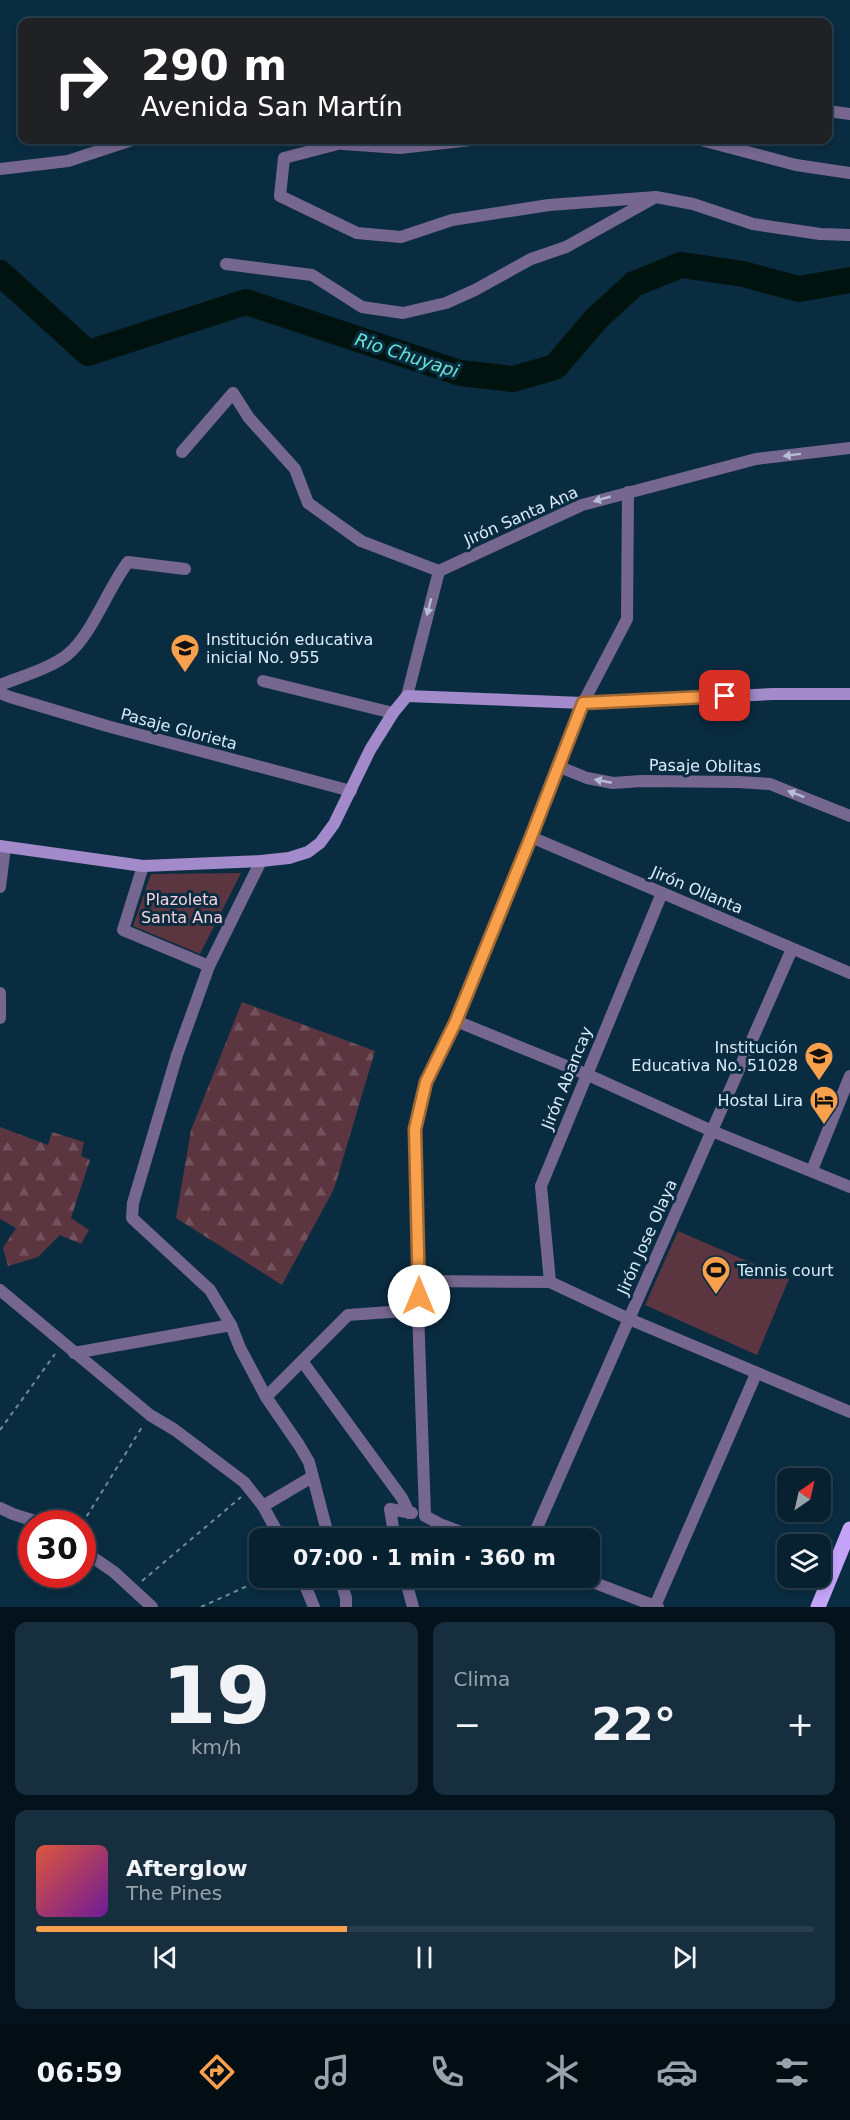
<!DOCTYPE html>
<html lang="es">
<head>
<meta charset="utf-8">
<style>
	:root { --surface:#082131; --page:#162e3d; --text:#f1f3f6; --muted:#98a3ab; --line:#293e4d; --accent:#f9a04c }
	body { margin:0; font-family:"DejaVu Sans",sans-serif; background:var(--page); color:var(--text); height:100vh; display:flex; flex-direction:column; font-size:22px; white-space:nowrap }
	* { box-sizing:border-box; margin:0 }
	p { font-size:20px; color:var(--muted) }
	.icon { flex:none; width:33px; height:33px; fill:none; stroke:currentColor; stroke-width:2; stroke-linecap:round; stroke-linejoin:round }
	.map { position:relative; height:1607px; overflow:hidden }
	.drawer { display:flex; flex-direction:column; gap:15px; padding:15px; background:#04121b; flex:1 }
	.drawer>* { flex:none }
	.top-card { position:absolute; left:18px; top:18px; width:814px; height:126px; border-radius:12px; box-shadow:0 3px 9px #0003,0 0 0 2px var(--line); background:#202124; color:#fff; overflow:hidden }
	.needle { width:39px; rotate:34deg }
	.controls { position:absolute; left:777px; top:1468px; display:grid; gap:12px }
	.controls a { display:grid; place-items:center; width:54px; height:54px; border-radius:12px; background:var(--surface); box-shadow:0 3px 9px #0003,0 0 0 2px var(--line); font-size:30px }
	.speed { position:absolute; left:18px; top:1510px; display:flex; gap:12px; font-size:30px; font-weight:700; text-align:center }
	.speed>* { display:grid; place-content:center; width:78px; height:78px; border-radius:50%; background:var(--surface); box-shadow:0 3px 9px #0003,0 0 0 2px var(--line); line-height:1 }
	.speed .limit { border:9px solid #d22; background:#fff; color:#111 }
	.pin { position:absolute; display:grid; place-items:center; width:51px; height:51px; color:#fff; margin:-26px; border-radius:12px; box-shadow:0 3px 9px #0006 }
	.me { position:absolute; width:66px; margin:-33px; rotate:0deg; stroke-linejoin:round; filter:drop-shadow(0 0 4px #0008) }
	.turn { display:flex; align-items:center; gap:21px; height:126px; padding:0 24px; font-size:27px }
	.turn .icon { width:78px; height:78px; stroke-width:2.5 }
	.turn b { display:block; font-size:42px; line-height:51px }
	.big { font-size:45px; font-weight:700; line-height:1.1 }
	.drawer .tile { flex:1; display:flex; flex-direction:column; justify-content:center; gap:9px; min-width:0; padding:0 21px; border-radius:12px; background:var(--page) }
	.drawer .dial { align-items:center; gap:0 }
	.dial b { font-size:78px; line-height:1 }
	.song { display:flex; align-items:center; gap:18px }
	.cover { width:72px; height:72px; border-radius:9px; background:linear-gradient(135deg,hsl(10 70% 55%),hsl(280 70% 35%)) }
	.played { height:6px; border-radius:3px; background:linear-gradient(90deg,var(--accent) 40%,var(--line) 40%) }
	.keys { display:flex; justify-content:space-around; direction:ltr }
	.heat { display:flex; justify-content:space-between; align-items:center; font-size:33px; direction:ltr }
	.drawer .tiles { flex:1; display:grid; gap:15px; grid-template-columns:1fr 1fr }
	.tile:last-child { grid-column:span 2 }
	.trip { position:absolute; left:249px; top:1528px; width:351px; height:60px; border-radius:12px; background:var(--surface); box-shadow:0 3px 9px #0003,0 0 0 2px var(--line); font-weight:700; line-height:60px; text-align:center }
	.menu { display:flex; height:96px; justify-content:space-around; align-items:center; background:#030d14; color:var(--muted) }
	.menu .icon { width:42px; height:42px }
	.menu .active { color:var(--accent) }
	.menu b { font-size:27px; color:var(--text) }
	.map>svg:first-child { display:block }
	.forest { fill:url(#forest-firs) }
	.park { fill:#5b3540 }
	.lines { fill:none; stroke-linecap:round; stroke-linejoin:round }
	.river { stroke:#00130f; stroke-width:26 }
	.path { stroke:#718b9c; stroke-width:2; stroke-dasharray:4.5 4.5; stroke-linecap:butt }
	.minor { stroke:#766790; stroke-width:12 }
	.secondary { stroke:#a28acb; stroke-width:12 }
	.primary { stroke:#c4a4f9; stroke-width:15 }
	.oneway { fill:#b7bdd5 }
	.route-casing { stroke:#a26831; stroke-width:15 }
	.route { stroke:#f9a04c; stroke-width:10 }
	.labels { text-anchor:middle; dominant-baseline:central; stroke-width:6; stroke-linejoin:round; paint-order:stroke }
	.street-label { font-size:16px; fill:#daecfa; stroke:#0a2c41 }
	.poi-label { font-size:16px; fill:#daecfa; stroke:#0a2c41; text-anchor:start }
	.park-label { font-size:16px; fill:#f8d1db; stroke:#0a2c41 }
	.water-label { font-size:18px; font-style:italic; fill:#69e5d0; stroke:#0a2c41 }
</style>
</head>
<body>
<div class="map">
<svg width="850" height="1607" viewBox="0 0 850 1607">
	<defs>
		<pattern id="forest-firs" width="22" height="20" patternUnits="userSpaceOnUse" patternTransform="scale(1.5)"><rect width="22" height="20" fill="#5b3540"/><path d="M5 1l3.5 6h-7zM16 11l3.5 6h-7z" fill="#72525c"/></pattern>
	</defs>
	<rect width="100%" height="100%" fill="#0a2c41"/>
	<g class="forest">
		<path d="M242,1002L375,1051L334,1189L282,1285L176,1218L191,1130Z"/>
		<path d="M0,1127L48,1145L52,1132L84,1142L81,1156L90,1160L71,1218L89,1230L81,1244L60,1235L38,1257L8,1266L3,1248L16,1228L0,1219Z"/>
	</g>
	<g class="park">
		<path d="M241,873L200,954L133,926L151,874Z"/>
		<path d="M678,1231L789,1279L757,1355L645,1305Z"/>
	</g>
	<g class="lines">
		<path class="river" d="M0,273L88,353L246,302L460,373L513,379L555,367L596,319L634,284L681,265L743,274L799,289L850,280"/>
		<g class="path">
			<path d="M0,1430L55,1354"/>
			<path d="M82,1524L142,1427"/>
			<path d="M142,1581L241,1497"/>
			<path d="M201,1607L265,1578"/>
		</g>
		<g class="minor">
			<path d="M828,111L850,114"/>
			<path d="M353,140L284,158L280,196L357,233L401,237L452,220L549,205L656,197L693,204L753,224L820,234L850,235"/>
			<path d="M701,140L796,165L850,173"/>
			<path d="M343,144L400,148L471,140"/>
			<path d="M0,169L68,161L132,140"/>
			<path d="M226,264L312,275L362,307L403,313L446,303L475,290L531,259L566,247L652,199"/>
			<path d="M182,452L233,393L249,418L295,469L308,503L361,541L439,571"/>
			<path d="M263,681L393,713"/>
			<path d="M0,685C20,677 51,668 67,655C92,635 108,588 128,562L185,569"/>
			<path d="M0,693L10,697L107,726L351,791"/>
			<path d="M407,696L439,571L582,505L756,459L850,448"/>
			<path d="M557,766L587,778L613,783L641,781L739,782L770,784L850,816"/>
			<path d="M531,837L850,973"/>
			<path d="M143,866L123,930L209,966L177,1055L133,1203L132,1218L210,1290L231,1325"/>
			<path d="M0,887L5,847"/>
			<path d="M209,966L261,861"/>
			<path d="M0,993V1018"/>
			<path d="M456,1021L586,1074L712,1131L850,1187"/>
			<path d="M812,1170L850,1076"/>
			<path d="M419,1281L550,1282L629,1319L850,1412"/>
			<path d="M550,1282L541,1186L662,893"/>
			<path d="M0,1290L150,1415L175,1430L244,1482L263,1506L281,1539"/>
			<path d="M74,1353L231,1325L240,1348L266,1397L299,1445L309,1462L329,1539"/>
			<path d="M302,1361L402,1498L409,1513"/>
			<path d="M266,1397L348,1315L418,1310"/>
			<path d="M263,1506L312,1477"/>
			<path d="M0,1508L13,1514L44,1524"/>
			<path d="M395,1539L390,1509L412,1513"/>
			<path d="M479,1539L440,1524L425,1516L418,1310L419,1281L415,1129L420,1105L426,1082L456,1021L531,837L583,703L627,619L628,492"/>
			<path d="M532,1539L792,949"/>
			<path d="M82,1550L114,1572L152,1607"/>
			<path d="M302,1578L314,1607"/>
			<path d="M340,1578L346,1598V1607"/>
			<path d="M405,1578L413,1607"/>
			<path d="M582,1578L658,1607"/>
			<path d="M655,1606L756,1374"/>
		</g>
		<path class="secondary" d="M0,846L143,866L261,861L289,858L308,852L320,843L334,824L370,750L393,713L407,696L583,703L773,694H850"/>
		<path class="primary" d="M818,1607L850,1529"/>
	</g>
	<defs><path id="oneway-solid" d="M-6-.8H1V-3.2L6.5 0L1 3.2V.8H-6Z" transform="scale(1.5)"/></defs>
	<g class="oneway">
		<use href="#oneway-solid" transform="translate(792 455) rotate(173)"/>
		<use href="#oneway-solid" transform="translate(602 499) rotate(164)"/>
		<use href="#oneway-solid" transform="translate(429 607) rotate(104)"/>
		<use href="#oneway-solid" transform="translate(603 781) rotate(-169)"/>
		<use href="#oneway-solid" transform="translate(796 794) rotate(-159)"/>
	</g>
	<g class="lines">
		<g class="route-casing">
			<path id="route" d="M419,1296L415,1129L426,1082L456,1021L531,837L583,703L725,696"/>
		</g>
		<use href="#route" class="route"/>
	</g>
	<defs>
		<g id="school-pin" transform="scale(1.5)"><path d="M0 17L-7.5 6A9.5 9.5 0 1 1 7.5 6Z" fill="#f9a04c" stroke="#0a2c41"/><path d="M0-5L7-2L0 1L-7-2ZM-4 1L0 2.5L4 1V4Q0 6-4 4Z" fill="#111"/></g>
		<g id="hotel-pin" transform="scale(1.5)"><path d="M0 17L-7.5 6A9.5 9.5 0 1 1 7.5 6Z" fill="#f9a04c" stroke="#0a2c41"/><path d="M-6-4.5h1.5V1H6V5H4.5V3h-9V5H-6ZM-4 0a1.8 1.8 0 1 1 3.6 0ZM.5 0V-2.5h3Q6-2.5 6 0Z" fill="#111"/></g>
		<g id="stadium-pin" transform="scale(1.5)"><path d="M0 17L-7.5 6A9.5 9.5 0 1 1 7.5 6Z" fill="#f9a04c" stroke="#0a2c41"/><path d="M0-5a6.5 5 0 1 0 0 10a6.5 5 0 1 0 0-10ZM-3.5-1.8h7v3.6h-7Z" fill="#111"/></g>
	</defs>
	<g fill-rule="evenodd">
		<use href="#school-pin" x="185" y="648"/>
		<use href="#school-pin" x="819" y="1056"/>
		<use href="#hotel-pin" x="824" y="1100"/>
		<use href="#stadium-pin" x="716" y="1270"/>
	</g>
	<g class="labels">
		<g class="street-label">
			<text transform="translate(521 516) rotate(-24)">Jirón Santa Ana</text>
			<text transform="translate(179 729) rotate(15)">Pasaje Glorieta</text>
			<text transform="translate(705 766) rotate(1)">Pasaje Oblitas</text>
			<text transform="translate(697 890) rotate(23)">Jirón Ollanta</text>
			<text transform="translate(567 1078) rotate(-68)">Jirón Abancay</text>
			<text transform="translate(647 1237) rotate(-66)">Jirón Jose Olaya</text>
		</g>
		<g class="poi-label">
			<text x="206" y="639">Institución educativa<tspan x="206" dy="18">inicial No. 955</tspan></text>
			<text x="798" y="1047" text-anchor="end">Institución<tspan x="798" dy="18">Educativa No. 51028</tspan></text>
			<text x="803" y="1100" text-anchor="end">Hostal Lira</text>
			<text x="737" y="1270">Tennis court</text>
		</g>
		<g class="park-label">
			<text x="182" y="899">Plazoleta<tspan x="182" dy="18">Santa Ana</tspan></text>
		</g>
		<g class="water-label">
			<text transform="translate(407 355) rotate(18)">Rio Chuyapi</text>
		</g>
	</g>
</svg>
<div class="controls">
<a><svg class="needle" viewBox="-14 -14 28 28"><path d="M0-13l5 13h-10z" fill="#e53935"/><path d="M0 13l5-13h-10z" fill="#98a3ab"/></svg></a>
<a><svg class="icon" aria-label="layers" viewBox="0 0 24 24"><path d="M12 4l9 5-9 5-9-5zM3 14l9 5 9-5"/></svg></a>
</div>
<div class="speed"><div class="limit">30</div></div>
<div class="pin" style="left:725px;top:696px;background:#d93025"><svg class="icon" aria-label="arrive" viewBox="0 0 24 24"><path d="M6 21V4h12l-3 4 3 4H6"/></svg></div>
<svg class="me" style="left:419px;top:1296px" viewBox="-20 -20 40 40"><circle r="19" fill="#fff"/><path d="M0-13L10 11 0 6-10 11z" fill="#f9a04c"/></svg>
<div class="trip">07:00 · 1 min · 360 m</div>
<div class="top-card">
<div class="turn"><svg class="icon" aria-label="right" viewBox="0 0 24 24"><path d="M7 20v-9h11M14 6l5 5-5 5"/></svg><div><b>290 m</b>Avenida San Martín</div></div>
</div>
</div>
<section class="drawer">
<div class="tiles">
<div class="tile dial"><b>19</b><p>km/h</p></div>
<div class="tile"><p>Clima</p>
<div class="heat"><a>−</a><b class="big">22°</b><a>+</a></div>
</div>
<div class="tile">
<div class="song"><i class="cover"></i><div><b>Afterglow</b><p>The Pines</p></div></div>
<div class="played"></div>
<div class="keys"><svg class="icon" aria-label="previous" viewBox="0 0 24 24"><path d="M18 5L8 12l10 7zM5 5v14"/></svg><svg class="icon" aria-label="pause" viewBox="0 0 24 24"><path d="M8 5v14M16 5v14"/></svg><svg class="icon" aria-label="next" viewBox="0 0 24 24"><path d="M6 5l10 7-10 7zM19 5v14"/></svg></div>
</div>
</div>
</section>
<nav class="menu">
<b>06:59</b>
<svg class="icon active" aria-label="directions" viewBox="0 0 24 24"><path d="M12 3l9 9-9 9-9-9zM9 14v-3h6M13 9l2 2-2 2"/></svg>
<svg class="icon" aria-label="music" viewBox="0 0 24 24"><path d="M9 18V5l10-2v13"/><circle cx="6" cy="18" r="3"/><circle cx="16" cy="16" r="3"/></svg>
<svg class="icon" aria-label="phone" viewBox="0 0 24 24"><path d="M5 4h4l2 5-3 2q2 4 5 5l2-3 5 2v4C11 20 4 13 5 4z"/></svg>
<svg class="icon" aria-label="climate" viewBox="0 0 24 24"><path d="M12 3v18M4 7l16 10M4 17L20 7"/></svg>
<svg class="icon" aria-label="car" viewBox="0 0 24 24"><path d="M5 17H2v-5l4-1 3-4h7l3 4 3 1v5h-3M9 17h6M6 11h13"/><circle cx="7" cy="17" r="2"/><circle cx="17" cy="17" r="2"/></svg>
<svg class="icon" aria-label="filters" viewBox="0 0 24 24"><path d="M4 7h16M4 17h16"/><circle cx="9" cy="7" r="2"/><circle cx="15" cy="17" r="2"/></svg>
</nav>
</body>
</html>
